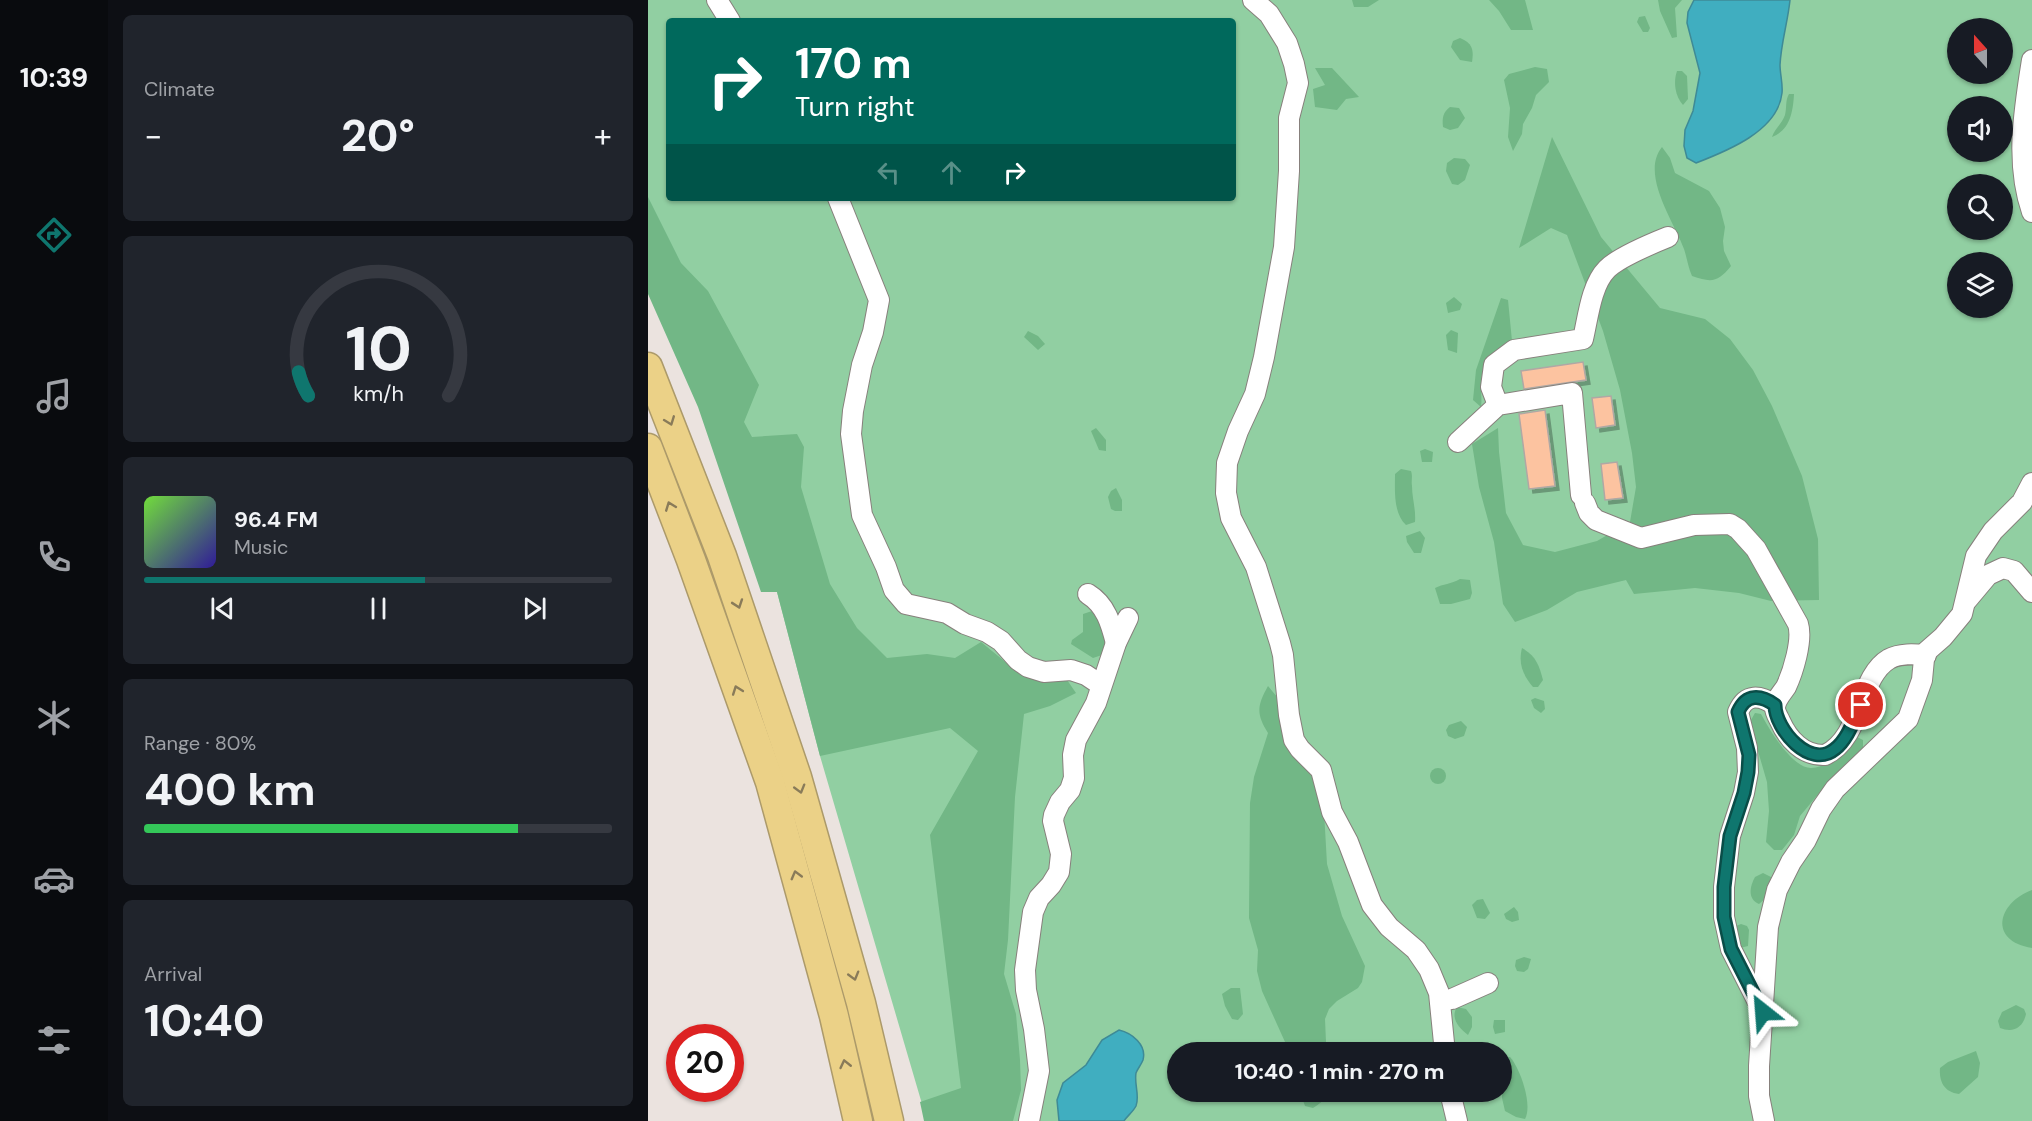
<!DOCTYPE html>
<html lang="en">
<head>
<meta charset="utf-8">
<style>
	:root { --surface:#171b24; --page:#20242c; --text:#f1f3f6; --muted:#9ea1a6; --line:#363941; --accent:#0f766e }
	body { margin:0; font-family:"DM Sans",sans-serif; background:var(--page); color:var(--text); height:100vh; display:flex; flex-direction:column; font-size:22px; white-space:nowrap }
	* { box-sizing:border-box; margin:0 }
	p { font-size:20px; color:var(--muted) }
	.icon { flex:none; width:33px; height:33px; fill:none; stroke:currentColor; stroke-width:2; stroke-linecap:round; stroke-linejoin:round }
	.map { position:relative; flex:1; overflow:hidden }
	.side { display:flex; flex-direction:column; gap:15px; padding:15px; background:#0d0f14; width:540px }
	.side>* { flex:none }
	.hud { position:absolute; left:18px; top:18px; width:570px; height:183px; border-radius:6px; box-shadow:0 2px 4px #0004; background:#00695c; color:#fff; overflow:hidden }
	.needle { width:39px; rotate:339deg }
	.controls { position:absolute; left:1299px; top:18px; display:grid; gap:12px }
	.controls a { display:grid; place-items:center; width:66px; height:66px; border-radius:50%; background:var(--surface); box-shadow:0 2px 4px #0004; font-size:30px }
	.speed { position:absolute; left:18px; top:1024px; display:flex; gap:12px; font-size:30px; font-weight:700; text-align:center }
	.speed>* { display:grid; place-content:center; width:78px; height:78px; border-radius:50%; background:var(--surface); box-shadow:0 2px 4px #0004; line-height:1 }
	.speed .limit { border:9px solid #d22; background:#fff; color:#111 }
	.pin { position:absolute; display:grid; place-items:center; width:51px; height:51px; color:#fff; margin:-26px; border:3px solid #fff; border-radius:50%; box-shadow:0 2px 6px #0007 }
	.me { position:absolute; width:66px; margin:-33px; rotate:332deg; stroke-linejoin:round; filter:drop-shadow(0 0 4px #0008) }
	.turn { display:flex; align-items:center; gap:21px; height:126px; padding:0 30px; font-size:27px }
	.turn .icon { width:78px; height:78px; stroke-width:2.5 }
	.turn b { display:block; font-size:42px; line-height:51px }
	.lanes { display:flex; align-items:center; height:57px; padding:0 30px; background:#0003; justify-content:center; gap:30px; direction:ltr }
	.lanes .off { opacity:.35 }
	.big { font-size:45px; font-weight:700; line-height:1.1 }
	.side .card { flex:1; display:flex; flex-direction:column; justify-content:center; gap:9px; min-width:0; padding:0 21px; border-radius:9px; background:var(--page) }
	.side .dial { align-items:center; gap:0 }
	.dial svg { height:156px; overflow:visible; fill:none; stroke:var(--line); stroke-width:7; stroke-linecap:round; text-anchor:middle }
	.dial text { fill:var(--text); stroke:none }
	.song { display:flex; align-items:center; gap:18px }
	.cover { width:72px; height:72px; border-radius:9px; background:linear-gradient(135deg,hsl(100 70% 55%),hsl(250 70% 35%)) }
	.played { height:6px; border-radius:3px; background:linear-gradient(90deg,var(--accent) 60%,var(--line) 60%) }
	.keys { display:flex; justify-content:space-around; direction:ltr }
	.heat { display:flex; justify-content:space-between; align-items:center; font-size:33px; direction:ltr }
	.charge { height:9px; border-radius:4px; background:linear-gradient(90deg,#34c759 80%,var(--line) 0) }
	.trip { position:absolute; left:519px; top:1042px; width:345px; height:60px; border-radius:30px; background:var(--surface); box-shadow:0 2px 4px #0004; font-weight:700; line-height:60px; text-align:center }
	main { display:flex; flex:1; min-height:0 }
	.dock { display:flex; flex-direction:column; width:108px; justify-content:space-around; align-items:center; background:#090b0e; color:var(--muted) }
	.dock .icon { width:42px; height:42px }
	.dock .current { color:var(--accent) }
	.dock b { font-size:27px; color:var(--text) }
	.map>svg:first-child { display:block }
	.green { fill:#91cfa2; fill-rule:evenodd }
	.forest { fill:#72b786 }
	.water { fill:#40aec0; stroke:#3e8a96; stroke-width:1.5 }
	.building { fill:#fcc3a0; stroke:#afa8a4; stroke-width:1.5; filter:url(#shadow) }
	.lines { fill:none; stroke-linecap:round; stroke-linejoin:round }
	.minor-casing { stroke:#87807c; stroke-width:22 }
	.highway-casing { stroke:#ac9a6a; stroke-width:31 }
	.minor { stroke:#fff; stroke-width:20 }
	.highway { stroke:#ebd187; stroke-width:28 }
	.oneway { stroke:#897b59 }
	.route-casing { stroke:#0a4d48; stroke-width:15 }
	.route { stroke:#0f766e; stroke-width:10 }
</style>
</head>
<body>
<main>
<nav class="dock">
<b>10:39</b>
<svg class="icon current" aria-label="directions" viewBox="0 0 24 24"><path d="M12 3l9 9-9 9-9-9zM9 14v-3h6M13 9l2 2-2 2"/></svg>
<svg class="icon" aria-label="music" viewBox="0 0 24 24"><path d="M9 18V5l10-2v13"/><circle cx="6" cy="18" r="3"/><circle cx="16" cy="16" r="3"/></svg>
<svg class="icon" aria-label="phone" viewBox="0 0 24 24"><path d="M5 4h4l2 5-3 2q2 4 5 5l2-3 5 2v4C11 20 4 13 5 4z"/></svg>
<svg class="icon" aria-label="climate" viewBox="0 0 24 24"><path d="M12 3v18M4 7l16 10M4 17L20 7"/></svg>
<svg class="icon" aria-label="car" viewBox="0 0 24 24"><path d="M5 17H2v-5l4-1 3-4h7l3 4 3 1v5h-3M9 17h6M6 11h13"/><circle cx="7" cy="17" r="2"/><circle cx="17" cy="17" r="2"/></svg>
<svg class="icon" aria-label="filters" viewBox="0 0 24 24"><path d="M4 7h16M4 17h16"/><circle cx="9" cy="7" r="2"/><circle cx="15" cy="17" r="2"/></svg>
</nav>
<section class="side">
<div class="card"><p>Climate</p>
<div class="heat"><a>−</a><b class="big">20°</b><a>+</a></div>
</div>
<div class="card dial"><svg viewBox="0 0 100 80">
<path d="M14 69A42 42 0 1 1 86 69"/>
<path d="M14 69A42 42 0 0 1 9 57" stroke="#0f766e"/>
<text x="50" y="56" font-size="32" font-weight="700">10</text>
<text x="50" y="72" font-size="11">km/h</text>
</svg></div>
<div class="card">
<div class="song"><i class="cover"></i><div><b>96.4 FM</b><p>Music</p></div></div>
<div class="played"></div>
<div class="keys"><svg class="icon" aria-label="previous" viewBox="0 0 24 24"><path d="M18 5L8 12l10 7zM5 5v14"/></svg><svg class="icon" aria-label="pause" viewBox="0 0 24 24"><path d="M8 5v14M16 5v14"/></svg><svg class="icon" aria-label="next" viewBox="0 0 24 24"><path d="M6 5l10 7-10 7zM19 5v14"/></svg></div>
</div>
<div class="card"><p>Range · 80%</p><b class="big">400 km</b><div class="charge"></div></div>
<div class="card"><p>Arrival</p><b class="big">10:40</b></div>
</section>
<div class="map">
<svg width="1384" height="1121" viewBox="0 0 1384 1121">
	<defs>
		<filter id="shadow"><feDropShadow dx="4" dy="4" stdDeviation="0" flood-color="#0004"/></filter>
	</defs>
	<rect width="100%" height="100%" fill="#ebe3df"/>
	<path class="green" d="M0,0H1384V1121H279L172,756L129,592L0,275ZM21,21H585V198H21ZM1310,28H1354V74H1310ZM1310,106H1354V152H1310ZM1310,184H1354V230H1310ZM1310,262H1354V308H1310ZM530,1053H854V1092H530Z"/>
	<g class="forest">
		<path d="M704,0H731L720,7H706Z"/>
		<path d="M841,0H877L885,30H863L851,11Z"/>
		<path d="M1010,0H1034L1027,8L1029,37L1024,38L1012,11Z"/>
		<path d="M997,16L1002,28L1000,32H995L989,22L991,17Z"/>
		<path d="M812,38C824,43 826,49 824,62L812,60L803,47L805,41Z"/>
		<path d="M887,67L899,69L901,82L888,95L884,108L875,124L874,134L865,151L860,137L862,108L856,80L861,74Z"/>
		<path d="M667,68H684L711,97L698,99L689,110L667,107L665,89L677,85Z"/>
		<path d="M1029,71H1034L1039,76L1040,99L1035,105C1027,96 1025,82 1029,71Z"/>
		<path d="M1141,94H1146C1145,112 1142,130 1124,137C1127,128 1134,124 1137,115C1139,107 1137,101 1141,94Z"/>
		<path d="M802,107L811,108L817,118L810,128L802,130L795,127C794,118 795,112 802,107Z"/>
		<path d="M904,137L953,237L1012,308L1057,319L1082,339L1105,370L1124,406L1154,476L1170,539L1171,600L1123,601L1091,593L1047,588L986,594L978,580L929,592L899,610L867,622L855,604L846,542L831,487L824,444L850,428L851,452L858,513L875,545L907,552L949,541L982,522L988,487L984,453L972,390L955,331L919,235L903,228L871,248Z"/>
		<path d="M1014,147L1022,158L1027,173L1061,191L1072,208L1077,227L1075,241L1076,251L1083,266C1070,282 1064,283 1044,276C1040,267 1039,258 1036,249C1026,222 992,174 1014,147Z"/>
		<path d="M806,158L817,159L822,165L817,180L810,185L804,184L798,171L799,163Z"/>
		<path d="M0,197L33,263L60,291L111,385L96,422L104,437L149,434L156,447L153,487L182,584L209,628L239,658L279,654L307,658L333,642L366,669L389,679L417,677L428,693L402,706L376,714L367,797L360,940L356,974L368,1014L372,1060L373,1090L365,1121H276L272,1102L313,1088L282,835L330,751L302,728L172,756L129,592H113L50,407L0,294Z"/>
		<path d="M806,297L814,304L812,310L800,313L798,303Z"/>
		<path d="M853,298L860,300L864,341C845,352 832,364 833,387C833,394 834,400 833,407L825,400L828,370Z"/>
		<path d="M803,330L810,333L809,353L800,350L798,335Z"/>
		<path d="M380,331L390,336L397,344L390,350L376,337Z"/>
		<path d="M448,428L458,440V451L451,450L443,431Z"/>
		<path d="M777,449L785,452L784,462H774L772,451Z"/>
		<path d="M753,469L763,471C765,477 763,480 764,486C764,498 768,509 767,522L758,525C745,513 747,490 747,474Z"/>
		<path d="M468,488L474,500V511H467L463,509L460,497L463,491Z"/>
		<path d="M772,531L777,538L773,553H766L759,542L758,536Z"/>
		<path d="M812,579L822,580L824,593L822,599L803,604H792L787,588C795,584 803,584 812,579Z"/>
		<path d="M444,611L453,617L457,643L454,655L445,658L423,644L424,640L435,632V614Z"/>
		<path d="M874,648C888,656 891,665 895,680L890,687H885C875,675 870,664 874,648Z"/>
		<path d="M620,686L630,698L633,726L637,739L667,781L676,811L679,864L694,916L717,966L714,982L710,988L689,1001L681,1009L677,1019L678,1042L682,1053H642L614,991L609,971L610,950L601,918L602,803L606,777L620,733C608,714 609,706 620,686Z"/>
		<path d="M887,698L896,701L897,709L893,713L886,708L883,700Z"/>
		<path d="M1107,713L1113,714C1121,729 1144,768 1163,768C1182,767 1196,749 1209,737L1215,740V749L1177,786L1152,816L1146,835L1134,850H1126L1118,842L1121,811L1119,782L1103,727V720Z"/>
		<path d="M813,721L819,727L816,736L807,739L800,736L798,730L801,725Z"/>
		<circle cx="790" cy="776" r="8"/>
		<path d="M1115,873L1125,878L1118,898L1111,904C1099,899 1102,886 1107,877Z"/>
		<path d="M1384,890V948C1340,941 1349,903 1384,890Z"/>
		<path d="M835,899L842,913L837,919L829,918L824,905L829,900Z"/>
		<path d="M866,907L870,912L871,920L864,922L858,919L856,914Z"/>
		<path d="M1093,924L1099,926L1101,930L1100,946L1092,948L1088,926Z"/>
		<path d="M876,957L883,959L880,969L876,972L869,971L867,966L868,960Z"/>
		<path d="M583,988H592L595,1014L590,1020L584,1019L577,1006L574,994Z"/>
		<path d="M1368,1005L1376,1009L1378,1014C1375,1028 1365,1033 1352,1028L1350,1021L1354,1012Z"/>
		<path d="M809,1007L818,1009L824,1017V1027L820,1035C811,1028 802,1018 809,1007Z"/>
		<path d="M846,1020H857V1032L847,1034L845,1027Z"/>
		<path d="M1328,1051L1332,1063L1330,1077L1311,1094C1296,1092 1291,1082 1292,1068L1300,1062Z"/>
		<path d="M855,1057H862C872,1068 885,1105 877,1119L868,1117L857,1111L854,1098Z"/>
		<path d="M652,1092H679C678,1100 671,1104 665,1108L657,1106Z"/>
	</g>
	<g class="water">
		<path d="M1046,0H1142C1140,21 1133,43 1132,65C1132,74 1135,84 1134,93C1130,131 1079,151 1048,163L1039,158L1036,146L1037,130L1045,111L1052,73L1039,23L1040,12Z"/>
		<path d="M471,1030C484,1033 499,1045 495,1060C493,1065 490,1068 488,1073C486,1084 492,1096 488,1106C485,1112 479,1116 476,1121H411L409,1100L415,1083L438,1065L454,1040Z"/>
	</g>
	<g class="building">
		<path d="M935,362L938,380L876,389L873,371Z"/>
		<path d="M963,396L967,425L948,428L944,398Z"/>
		<path d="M897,410L907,486L881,489L871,414Z"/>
		<path d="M969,462L975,498L957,500L953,464Z"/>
	</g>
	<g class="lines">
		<g class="minor-casing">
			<g id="minor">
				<path d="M69,0L82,21"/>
				<path d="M605,0L621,14L639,43L646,64L650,83L641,118V171L636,247L616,357L607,394L590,431L579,463L578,493L583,518L608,567L632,643L635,655L641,715L646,740L652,749L673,770L684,812L700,842L724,905L741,927L768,950L781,969L791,993L797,1053"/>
				<path d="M1384,60C1376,110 1367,163 1384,212"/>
				<path d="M190,198L231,300L225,332L214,365L205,411L203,434L214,515L238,567L246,590L258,604L299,613L317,624L339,632L353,641L370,660L380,667L396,672L423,670L438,675L453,685"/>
				<path d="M850,405L843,387L846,365L866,350L935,339C940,318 943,285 959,269C970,258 1005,243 1020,237"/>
				<path d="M810,442L850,405L924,393L933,495"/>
				<path d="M937,503L941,513L948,520L993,538L1046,525L1082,524L1090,529L1108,549L1150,624C1155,640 1145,672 1138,687C1134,693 1127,700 1127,708C1127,712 1130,717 1132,721C1140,739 1155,756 1177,755C1215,737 1210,677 1241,659C1252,653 1266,654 1278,655"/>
				<path d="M440,594C458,605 463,624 468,643"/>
				<path d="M1319,600L1340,575L1355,568L1366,571L1384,592"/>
				<path d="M792,1001L804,999L840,983"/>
				<path d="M1115,1012L1083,949L1076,917V887L1082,836L1096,793L1100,772L1099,748L1090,712C1098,693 1112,695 1127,705"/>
				<path d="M802,1092L809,1121"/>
				<path d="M381,1121L391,1071L386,1029L378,990L377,970L385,912L391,898L403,885L411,872L413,854L405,821L406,815L412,802L422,790L426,778L425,755L428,740L448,703L468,643L480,618"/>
				<path d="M1116,1121L1111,1096V1066L1120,927L1129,890L1143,862L1158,840L1173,809L1187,789L1260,719L1274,680L1276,659L1279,651L1295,637L1314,614L1328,556L1345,531L1374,502L1384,483"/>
			</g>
		</g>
		<g class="highway-casing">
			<g id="highway">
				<path d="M0,367L74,556L149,777L213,1003L241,1121"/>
				<path d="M0,448L43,560L122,782L186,1016L210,1121"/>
			</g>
		</g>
		<use href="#minor" class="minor"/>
		<use href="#highway" class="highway"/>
	</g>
	<defs><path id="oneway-chevron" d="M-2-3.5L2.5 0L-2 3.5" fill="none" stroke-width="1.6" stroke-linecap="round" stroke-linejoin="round" transform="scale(1.5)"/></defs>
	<g class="oneway">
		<use href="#oneway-chevron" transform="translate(22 421) rotate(69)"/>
		<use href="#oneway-chevron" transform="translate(22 506) rotate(-111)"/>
		<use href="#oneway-chevron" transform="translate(90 604) rotate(71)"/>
		<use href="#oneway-chevron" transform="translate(89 690) rotate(-110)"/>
		<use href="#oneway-chevron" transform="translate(152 789) rotate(74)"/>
		<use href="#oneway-chevron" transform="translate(148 875) rotate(-105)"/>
		<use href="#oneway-chevron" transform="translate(206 976) rotate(74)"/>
		<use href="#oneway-chevron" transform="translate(197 1064) rotate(-103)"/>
	</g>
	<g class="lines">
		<g class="route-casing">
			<path id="route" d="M1115,1012L1083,949L1076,917V887L1082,836L1096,793L1100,772L1101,755L1090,712C1098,693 1113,695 1127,705C1127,729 1162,770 1187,749C1200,739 1206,719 1213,705"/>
		</g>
		<use href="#route" class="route"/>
	</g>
</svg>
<div class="controls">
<a><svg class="needle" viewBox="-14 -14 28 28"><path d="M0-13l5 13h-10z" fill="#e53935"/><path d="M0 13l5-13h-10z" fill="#9ea1a6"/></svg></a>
<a><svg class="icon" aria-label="sound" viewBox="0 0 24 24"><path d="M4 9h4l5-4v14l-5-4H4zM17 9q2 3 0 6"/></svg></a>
<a><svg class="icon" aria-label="search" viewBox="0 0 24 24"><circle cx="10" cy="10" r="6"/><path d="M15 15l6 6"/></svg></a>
<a><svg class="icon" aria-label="layers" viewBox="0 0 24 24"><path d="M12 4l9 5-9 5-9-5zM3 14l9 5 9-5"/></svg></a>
</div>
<div class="speed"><div class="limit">20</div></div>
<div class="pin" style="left:1213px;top:705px;background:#d93025"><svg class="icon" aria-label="arrive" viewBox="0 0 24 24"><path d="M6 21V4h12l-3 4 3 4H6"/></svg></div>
<svg class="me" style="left:1115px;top:1012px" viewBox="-20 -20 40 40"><path d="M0-17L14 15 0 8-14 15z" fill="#0f766e" stroke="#fff" stroke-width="4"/></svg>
<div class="trip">10:40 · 1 min · 270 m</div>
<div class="hud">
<div class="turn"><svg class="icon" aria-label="right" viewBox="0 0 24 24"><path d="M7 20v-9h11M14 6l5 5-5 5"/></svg><div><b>170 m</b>Turn right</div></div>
<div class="lanes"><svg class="icon off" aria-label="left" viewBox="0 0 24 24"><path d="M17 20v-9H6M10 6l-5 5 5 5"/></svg><svg class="icon off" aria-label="ahead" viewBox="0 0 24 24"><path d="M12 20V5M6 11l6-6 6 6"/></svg><svg class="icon" aria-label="right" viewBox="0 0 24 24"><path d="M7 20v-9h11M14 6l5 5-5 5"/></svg></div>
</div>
</div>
</main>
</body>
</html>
